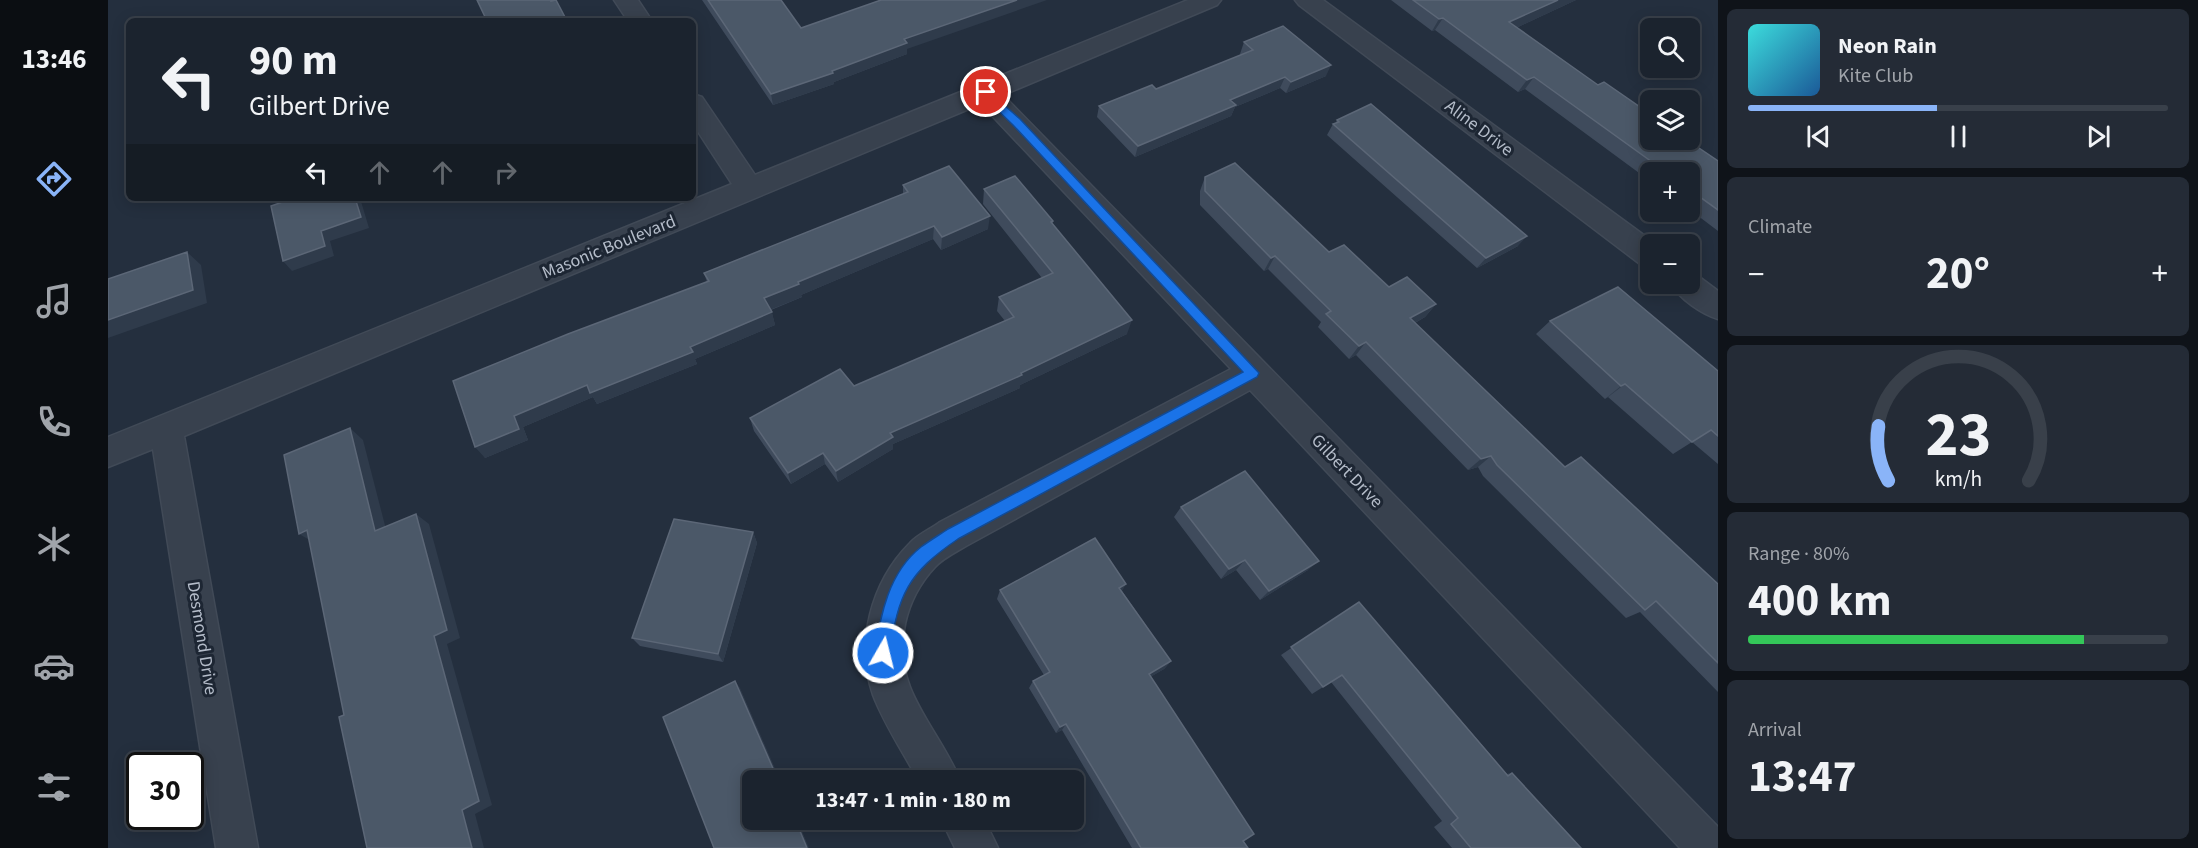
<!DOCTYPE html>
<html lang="en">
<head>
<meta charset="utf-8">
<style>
	:root { --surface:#1b232e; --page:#242b36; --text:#f1f3f6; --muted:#a0a4aa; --line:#39404a; --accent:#8ab4f8 }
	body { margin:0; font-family:"Source Sans 3",sans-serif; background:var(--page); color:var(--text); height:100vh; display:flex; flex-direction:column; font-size:22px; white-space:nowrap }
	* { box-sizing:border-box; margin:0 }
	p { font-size:20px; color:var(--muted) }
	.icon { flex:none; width:33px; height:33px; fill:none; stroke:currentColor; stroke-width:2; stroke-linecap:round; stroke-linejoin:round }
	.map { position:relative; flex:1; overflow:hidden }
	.details { display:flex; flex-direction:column; gap:9px; padding:9px; background:#0f1319; width:480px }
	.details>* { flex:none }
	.banner { position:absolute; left:18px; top:18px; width:570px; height:183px; border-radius:9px; box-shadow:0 3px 15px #0003,0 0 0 2px var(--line); background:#1b232e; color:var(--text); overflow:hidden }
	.tools { position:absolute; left:1532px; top:18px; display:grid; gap:12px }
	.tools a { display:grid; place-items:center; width:60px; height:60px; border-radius:9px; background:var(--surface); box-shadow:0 3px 15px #0003,0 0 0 2px var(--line); font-size:30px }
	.speed { position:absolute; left:18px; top:752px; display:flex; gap:12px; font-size:30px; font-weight:700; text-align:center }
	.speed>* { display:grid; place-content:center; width:78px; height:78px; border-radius:50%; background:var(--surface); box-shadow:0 3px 15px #0003,0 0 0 2px var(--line); line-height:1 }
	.speed .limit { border:3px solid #111; border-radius:9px; background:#fff; color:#111 }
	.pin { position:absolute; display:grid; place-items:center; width:51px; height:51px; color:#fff; margin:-26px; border:3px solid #fff; border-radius:50%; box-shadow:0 2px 6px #0007 }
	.me { position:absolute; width:66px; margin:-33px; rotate:8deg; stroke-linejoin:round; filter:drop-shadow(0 0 4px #0008) }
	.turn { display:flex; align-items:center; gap:21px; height:126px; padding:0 24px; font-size:27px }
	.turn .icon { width:78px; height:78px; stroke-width:2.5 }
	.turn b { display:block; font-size:42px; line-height:51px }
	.lanes { display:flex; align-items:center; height:57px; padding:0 24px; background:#0003; justify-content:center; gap:30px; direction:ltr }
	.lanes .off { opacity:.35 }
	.big { font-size:45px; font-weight:700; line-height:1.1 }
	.details .card { flex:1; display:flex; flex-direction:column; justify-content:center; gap:9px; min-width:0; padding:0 21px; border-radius:9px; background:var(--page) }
	.details .dial { align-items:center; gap:0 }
	.dial svg { height:156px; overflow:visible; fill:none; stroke:var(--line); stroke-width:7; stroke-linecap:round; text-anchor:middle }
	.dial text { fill:var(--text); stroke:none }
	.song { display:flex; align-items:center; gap:18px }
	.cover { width:72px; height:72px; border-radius:9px; background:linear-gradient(135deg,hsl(180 70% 55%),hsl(210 70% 35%)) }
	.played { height:6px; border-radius:3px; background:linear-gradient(90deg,var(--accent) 45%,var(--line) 45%) }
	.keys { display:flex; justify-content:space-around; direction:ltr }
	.heat { display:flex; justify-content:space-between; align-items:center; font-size:33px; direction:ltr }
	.charge { height:9px; border-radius:4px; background:linear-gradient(90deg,#34c759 80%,var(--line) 0) }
	.trip { position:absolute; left:634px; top:770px; width:342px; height:60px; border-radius:9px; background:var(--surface); box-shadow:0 3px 15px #0003,0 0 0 2px var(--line); font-weight:700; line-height:60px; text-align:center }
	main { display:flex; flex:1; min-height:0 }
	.tabs { display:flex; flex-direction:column; width:108px; justify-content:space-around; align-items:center; background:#0b0e12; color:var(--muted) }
	.tabs .icon { width:42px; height:42px }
	.tabs .active { color:var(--accent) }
	.tabs b { font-size:27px; color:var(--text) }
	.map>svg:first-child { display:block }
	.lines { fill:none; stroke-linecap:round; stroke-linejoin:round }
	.minor-casing { stroke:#414a57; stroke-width:3 }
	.minor { fill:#38414e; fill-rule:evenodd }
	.wall { fill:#3f4b5c }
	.shaded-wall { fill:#2f3b4b }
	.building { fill:#4b5868; stroke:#5c6777; stroke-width:1.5 }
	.route { fill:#1a73e8; stroke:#114b97; stroke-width:1.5 }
	.labels { text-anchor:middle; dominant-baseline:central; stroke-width:6; stroke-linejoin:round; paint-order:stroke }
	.street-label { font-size:18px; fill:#b4bcc9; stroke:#1d2633 }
</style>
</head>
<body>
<main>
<nav class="tabs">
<b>13:46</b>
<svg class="icon active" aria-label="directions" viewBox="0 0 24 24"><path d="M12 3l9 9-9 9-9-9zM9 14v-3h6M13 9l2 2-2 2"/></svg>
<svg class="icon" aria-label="music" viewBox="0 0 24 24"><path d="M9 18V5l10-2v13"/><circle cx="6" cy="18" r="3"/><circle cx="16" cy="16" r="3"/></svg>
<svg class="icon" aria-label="phone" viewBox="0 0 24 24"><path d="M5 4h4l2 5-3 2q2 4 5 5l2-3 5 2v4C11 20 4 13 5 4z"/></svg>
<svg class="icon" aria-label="climate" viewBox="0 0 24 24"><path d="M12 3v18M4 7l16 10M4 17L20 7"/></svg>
<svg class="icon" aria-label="car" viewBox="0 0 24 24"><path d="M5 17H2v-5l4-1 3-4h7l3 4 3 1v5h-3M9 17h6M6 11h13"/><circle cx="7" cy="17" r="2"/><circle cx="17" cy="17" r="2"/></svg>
<svg class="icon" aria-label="filters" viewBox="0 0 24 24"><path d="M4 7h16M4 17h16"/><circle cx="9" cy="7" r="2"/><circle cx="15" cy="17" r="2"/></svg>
</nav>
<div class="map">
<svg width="1610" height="848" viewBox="0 0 1610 848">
	<rect width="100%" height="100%" fill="#242f3e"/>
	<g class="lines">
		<g class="minor-casing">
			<g id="minor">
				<path d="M506,0H530L544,21H520Z"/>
				<path d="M1080,0H1113L1109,5L895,95L1610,827V848H1572L1142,390L858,546C848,552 835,558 827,567C797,599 786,645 802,687C814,718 839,748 852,780H810C795,752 776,724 765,695C747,643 763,582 802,543C810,534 823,529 832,522L1123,369L873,104L76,436L150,848H108L45,449L0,467V437L624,184L585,124V94L594,97L647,175Z"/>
				<path d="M1187,0H1215L1548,244H1542V267L1532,264L1191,5Z"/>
				<path d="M1581,273L1590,276L1610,291V319C1594,314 1571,299 1564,284H1581Z"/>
				<path d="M833,819H876L890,848H847Z"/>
			</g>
		</g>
		<use href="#minor" class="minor"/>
	</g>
	<g class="wall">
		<path d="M594,0H673L693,28L799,49V54L726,82V84L665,105Z"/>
		<path d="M1283,0H1468L1408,28L1490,85L1610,161V231L1581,209V172H1542V181L1417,89L1410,92L1327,30L1324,31Z"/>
		<path d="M1136,42L1218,76L1178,93L1172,88L1127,107L1123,116L1027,157L989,117L991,106L1048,89L1133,55L1132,54Z"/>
		<path d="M1229,120L1410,246L1369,268L1219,135L1225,124H1227Z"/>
		<path d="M1097,177L1221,252L1281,287L1328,304L1317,317L1307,323L1457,467L1610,584V692L1532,612L1518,618L1375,476L1370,467L1360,470L1248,355L1241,359L1210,327L1213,322L1160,269L1156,271L1092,205V191Z"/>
		<path d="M795,185L880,229L833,250L825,239L693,295L694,297L663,310L667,325L587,359L589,364L489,404L485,397L415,427L420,440L377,458L345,381L599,282L596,273L795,194Z"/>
		<path d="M876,189L945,221V224L1019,334L912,385V388L785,444V449L730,482L717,464L683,484L646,431L642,418L746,386L897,321L889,311L891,297L934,278L875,204Z"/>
		<path d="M1442,321L1610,371V464L1584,442L1565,454L1500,397L1497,399L1428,334Z"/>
		<path d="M1073,507L1200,570L1152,600L1128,570L1113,579L1066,517Z"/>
		<path d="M645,532L649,543L615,662L532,646L524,638Z"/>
		<path d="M892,590L1014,591L1063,661L1056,669L1042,677L1140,848H1024L954,730L948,733L921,688L925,681L936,675L889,599Z"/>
		<path d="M1251,602L1399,774L1404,773L1473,848H1344L1326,827L1334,821L1223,682L1204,694L1173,655Z"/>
	</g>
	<g class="shaded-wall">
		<path d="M909,0H939L799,49V54L726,82V84L665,105L663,94L724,71L796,39Z"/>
		<path d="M1450,0H1468L1393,35L1401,22Z"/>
		<path d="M1335,18L1327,30L1324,31L1331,19Z"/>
		<path d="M1223,65L1218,76L1178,93L1183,82Z"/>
		<path d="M1177,77L1172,88L1127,107L1123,116L1027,157L1030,146L1122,100Z"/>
		<path d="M1426,77L1417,89L1410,92L1419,80Z"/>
		<path d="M247,198H252L261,228L222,241L226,256L184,271L175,261L213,231Z"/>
		<path d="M882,216L880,229L833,250L834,237Z"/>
		<path d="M826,226L825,239L693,295L694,297L659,311L656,298L690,282Z"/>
		<path d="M1419,236L1410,246L1369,268L1378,258Z"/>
		<path d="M79,252L93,265L99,303L0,338V320Z"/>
		<path d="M1167,256L1160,269L1156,271L1163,258Z"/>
		<path d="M1328,304L1317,317L1292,331L1302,318Z"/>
		<path d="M664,312L667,325L587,359L589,364L489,404L485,397L415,427L420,440L377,458L367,447L406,416L479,385L582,347Z"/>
		<path d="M1024,320L1019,334L912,385V388L785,444V449L730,482L728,471L782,433Z"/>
		<path d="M1258,342L1248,355L1241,359L1251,346Z"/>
		<path d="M1517,384L1500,397L1497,399L1513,386Z"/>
		<path d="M242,428L255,440L281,541L267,531Z"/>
		<path d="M715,453L717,464L683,484L680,473Z"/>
		<path d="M1383,456L1370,467L1360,470L1373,459Z"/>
		<path d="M308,514L321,524L352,638L339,644L384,805L367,814L376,848H364L354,810L326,636Z"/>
		<path d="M199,530L207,543L191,534Z"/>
		<path d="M645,532L649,543L615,662L610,654Z"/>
		<path d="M1137,560L1128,570L1113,579L1121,569Z"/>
		<path d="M1211,561L1200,570L1152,600L1161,591Z"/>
		<path d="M1018,584L1013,593L1011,588Z"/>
		<path d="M1063,661L1056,669L1034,682L1041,674Z"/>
		<path d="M627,681L632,688L672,780H670Z"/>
		<path d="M958,724L954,730L948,733L952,727Z"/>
		<path d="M687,819H689L701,848H699Z"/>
	</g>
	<g class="building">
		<path d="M369,0H443V1L448,0L459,21H379Z"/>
		<path d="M600,0H673L693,28L773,0H909L796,39L799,43L724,71L725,73L663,94Z"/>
		<path d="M1305,0H1450L1401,22L1490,85L1496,82L1542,114V140H1579L1610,161V210L1581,189V172H1558L1426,77L1419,80L1335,18L1331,19Z"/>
		<path d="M1175,26L1223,65L1183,82L1177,77L1122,100L1128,105L1030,146L991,106L1044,85L1048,89L1145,50L1136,42Z"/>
		<path d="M1263,104L1419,236L1378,258L1225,124L1231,122L1229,120Z"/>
		<path d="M1127,163L1221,252L1236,245L1281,287L1299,277L1328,304L1302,318L1457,467L1473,457L1610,584V663L1548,601L1537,610L1389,465L1383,456L1373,459L1258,342L1251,346L1218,314L1223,311L1167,256L1163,258L1097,191V177Z"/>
		<path d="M841,166L882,216L834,237L826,226L690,282L691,284L656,298L664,312L582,347L585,352L482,393L479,385L406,416L411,429L367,447L345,381L460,334L601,281L596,273L800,192L795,185Z"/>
		<path d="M907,176L945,221L943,222L1024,320L913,373L914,375L782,433L785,437L728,471L715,453L680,473L642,418L732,369L746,386L906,317L891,297L945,273L876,189Z"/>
		<path d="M186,198H247L253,217L213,231L217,246L175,261L163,206Z"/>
		<path d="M79,252L85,290L0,320V279Z"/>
		<path d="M1510,287L1610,371V436L1603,430L1584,442L1517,384L1513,386L1442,321Z"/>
		<path d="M242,428L267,531L308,514L339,630L326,636L371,801L354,810L364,848H259L231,717L236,715L199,530L191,534L176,455Z"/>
		<path d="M1137,471L1211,561L1161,591L1137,560L1121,569L1073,507Z"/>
		<path d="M566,519L645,532L610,654L524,638Z"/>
		<path d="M987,538L1018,584L1011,588L1063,661L1041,674L1146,834L1135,841L1140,848H1033L958,724L952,727L925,681L942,672L892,590Z"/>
		<path d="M1251,602L1400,776L1404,773L1473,848H1363L1343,824L1350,818L1234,675L1215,687L1183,647Z"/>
		<path d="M627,681L670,780H645V819H687L699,848H606L555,717Z"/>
	</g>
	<path class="route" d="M878,89L912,119L1151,373L1149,377L850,539C800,573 790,594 782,653L780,658L775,661L769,658L767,653C772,615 781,572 813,547C821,541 831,535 840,529L1135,372L905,125L874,95V90Z"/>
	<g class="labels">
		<g class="street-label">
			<text transform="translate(1371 128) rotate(37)">Aline Drive</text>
			<text transform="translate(501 247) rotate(-22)">Masonic Boulevard</text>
			<text transform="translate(1239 471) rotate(46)">Gilbert Drive</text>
			<text transform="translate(94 638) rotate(81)">Desmond Drive</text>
		</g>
	</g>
</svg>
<div class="tools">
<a><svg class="icon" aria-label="search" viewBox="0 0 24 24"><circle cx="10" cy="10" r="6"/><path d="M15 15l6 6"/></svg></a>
<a><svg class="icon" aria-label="layers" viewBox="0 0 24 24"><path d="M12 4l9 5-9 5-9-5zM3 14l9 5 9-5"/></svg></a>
<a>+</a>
<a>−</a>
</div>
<div class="speed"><div class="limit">30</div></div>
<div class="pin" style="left:878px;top:92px;background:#d93025"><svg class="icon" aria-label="arrive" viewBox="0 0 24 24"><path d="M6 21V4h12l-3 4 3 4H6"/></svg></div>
<svg class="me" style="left:775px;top:653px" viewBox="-20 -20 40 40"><circle r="17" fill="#1a73e8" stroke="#fff" stroke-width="3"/><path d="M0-11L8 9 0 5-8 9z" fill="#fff"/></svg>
<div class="trip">13:47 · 1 min · 180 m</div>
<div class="banner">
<div class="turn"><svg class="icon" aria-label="left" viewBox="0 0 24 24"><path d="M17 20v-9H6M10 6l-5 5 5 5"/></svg><div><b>90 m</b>Gilbert Drive</div></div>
<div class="lanes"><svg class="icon" aria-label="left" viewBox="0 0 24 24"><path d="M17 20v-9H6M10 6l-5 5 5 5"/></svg><svg class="icon off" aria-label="ahead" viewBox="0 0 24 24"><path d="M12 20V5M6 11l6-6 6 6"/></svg><svg class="icon off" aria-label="ahead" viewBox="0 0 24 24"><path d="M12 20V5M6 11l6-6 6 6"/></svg><svg class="icon off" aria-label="right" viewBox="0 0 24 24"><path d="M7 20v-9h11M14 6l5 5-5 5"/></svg></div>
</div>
</div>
<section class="details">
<div class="card">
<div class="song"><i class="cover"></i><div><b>Neon Rain</b><p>Kite Club</p></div></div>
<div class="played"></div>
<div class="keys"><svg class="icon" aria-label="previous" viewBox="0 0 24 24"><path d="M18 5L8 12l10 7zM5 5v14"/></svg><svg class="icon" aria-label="pause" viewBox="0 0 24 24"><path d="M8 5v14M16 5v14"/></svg><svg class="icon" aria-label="next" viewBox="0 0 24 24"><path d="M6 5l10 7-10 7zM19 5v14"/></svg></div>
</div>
<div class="card"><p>Climate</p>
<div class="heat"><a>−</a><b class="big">20°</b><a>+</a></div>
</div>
<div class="card dial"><svg viewBox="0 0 100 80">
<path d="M14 69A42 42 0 1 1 86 69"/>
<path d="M14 69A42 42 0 0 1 9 41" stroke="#8ab4f8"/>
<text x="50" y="56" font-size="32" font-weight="700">23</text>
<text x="50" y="72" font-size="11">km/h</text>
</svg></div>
<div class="card"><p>Range · 80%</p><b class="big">400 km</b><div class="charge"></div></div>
<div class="card"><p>Arrival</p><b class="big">13:47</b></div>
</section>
</main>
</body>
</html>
